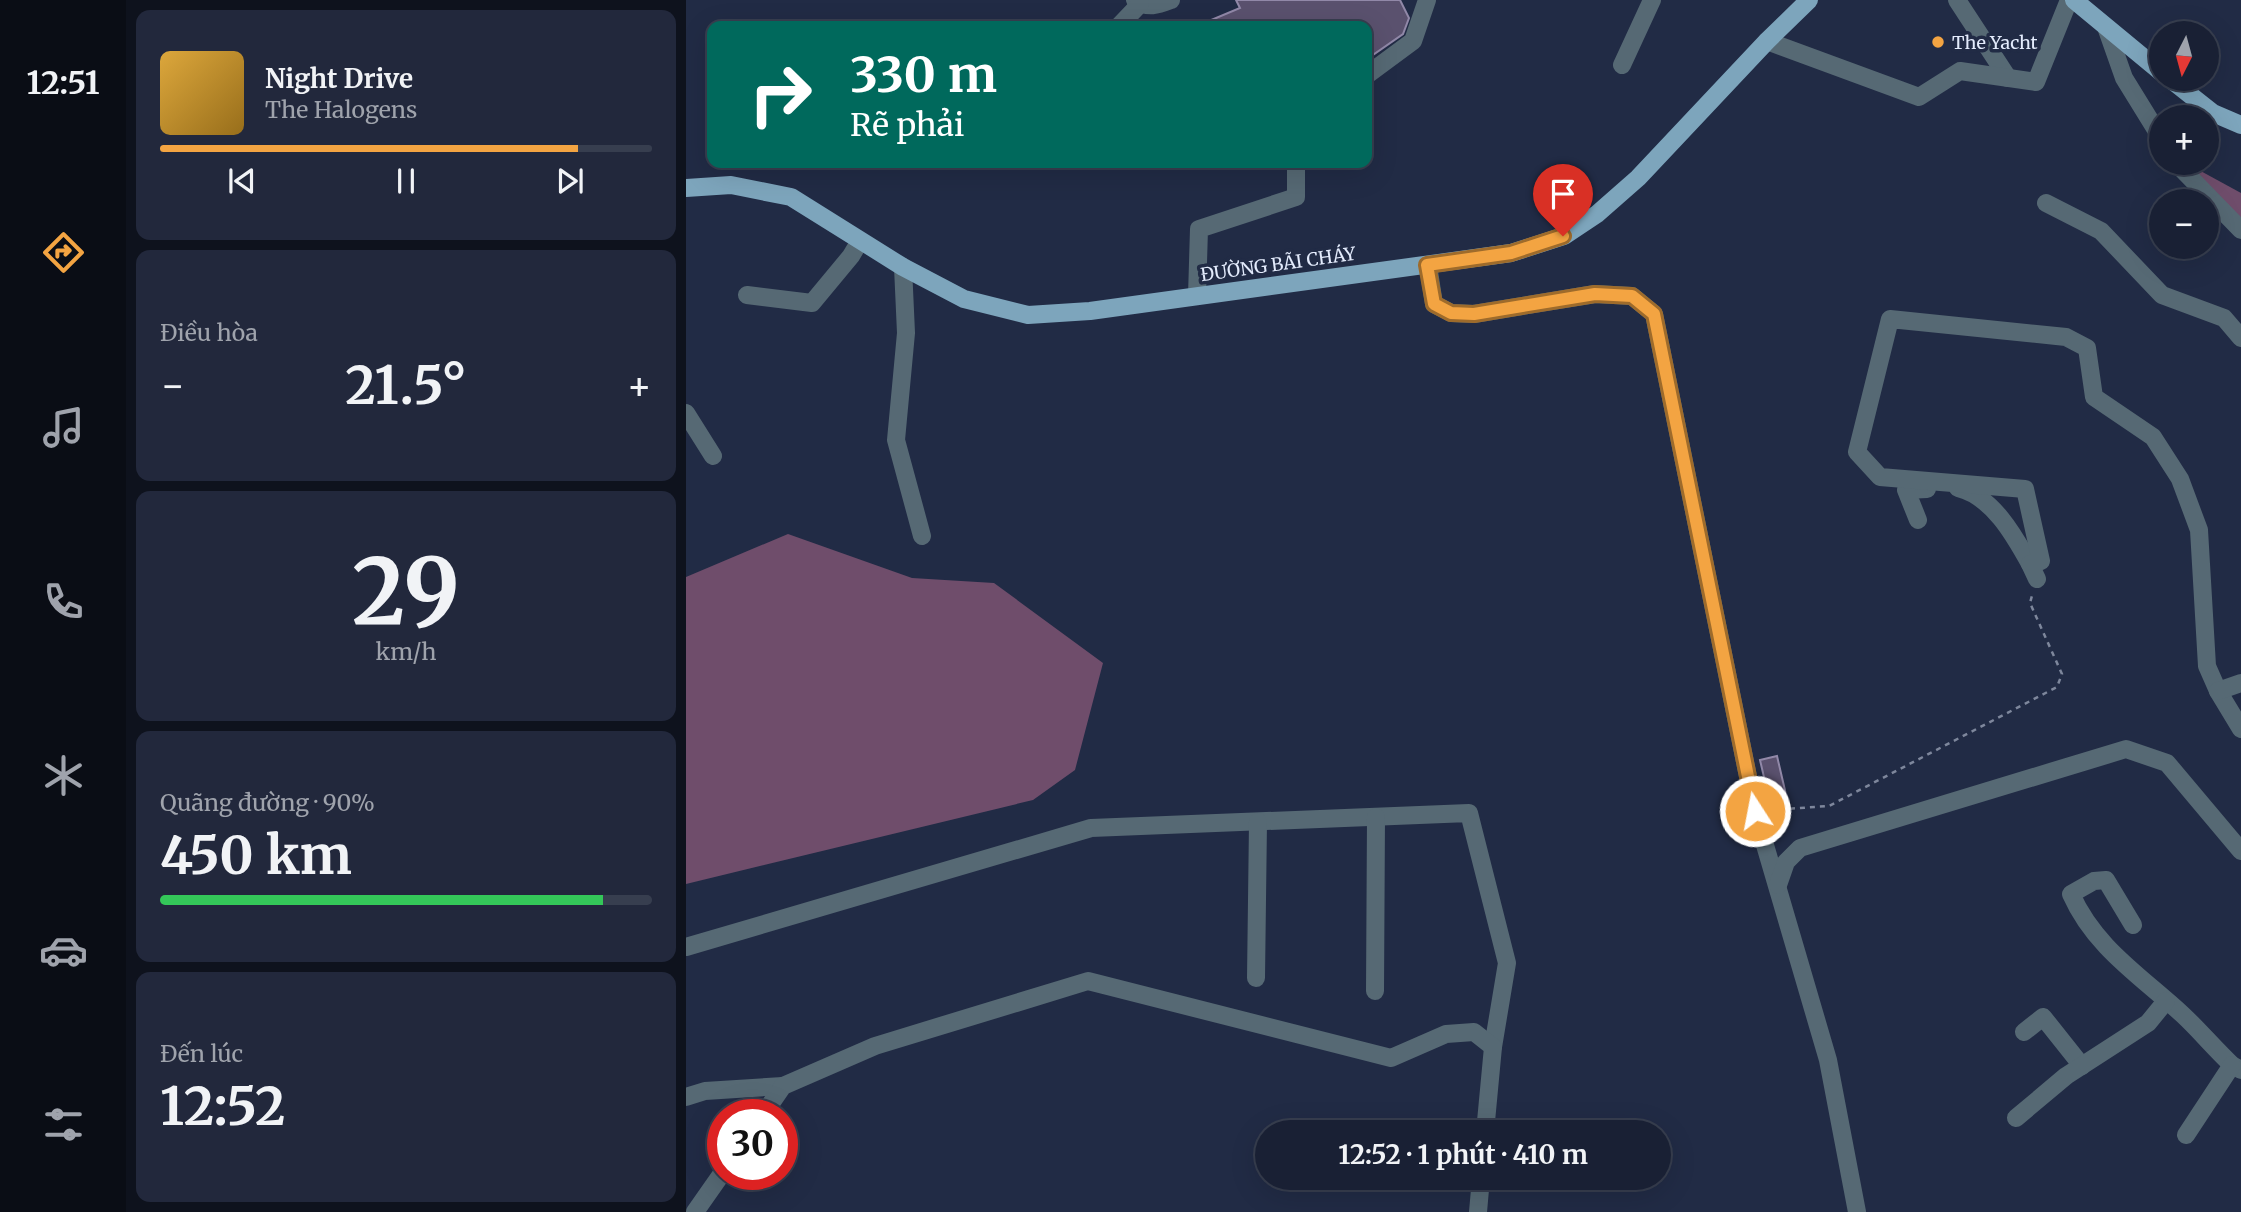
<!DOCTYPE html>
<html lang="vi">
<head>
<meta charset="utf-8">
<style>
	:root { --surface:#192034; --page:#22283c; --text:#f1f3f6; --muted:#9fa3ac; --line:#373e4f; --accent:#f3a442 }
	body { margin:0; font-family:Merriweather,serif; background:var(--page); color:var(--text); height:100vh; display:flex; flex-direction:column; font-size:26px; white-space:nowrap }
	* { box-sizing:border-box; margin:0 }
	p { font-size:23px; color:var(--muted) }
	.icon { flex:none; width:38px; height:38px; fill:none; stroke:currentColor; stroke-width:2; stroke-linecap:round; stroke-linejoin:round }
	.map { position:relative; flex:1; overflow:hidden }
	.side { display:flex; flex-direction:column; gap:10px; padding:10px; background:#0e121d; width:560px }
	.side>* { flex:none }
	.top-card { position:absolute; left:21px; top:21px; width:665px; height:147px; border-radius:14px; box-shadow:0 7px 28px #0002,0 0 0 2px var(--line); background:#00695c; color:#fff; overflow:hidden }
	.needle { width:46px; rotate:186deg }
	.buttons { position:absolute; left:1463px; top:21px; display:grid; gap:14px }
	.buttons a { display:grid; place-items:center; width:70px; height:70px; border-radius:50%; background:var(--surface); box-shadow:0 7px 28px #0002,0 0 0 2px var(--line); font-size:35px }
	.speed { position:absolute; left:21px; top:1099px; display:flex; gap:14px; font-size:35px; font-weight:700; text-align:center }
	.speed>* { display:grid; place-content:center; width:91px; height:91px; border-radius:50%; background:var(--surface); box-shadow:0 7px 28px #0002,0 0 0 2px var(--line); line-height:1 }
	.speed .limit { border:10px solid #d22; background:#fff; color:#111 }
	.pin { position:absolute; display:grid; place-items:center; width:60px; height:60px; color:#fff; margin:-72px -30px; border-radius:50% 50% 50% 0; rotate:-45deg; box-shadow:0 0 7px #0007 }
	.pin .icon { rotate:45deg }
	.me { position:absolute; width:77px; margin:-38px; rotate:349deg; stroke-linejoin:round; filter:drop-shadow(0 0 5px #0008) }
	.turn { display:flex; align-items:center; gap:24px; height:147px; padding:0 28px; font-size:32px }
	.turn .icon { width:91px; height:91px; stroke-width:2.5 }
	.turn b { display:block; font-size:49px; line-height:60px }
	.big { font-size:52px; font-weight:700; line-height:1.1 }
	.side .widget { flex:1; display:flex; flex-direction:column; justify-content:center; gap:10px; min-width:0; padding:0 24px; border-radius:14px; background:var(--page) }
	.side .dial { align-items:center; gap:0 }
	.dial b { font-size:91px; line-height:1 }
	.song { display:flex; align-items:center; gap:21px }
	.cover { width:84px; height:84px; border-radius:10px; background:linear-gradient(135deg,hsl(40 70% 55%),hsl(40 70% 35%)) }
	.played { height:7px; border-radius:4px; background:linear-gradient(90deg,var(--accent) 85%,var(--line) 85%) }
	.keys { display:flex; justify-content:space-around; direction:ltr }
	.heat { display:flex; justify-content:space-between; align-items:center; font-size:38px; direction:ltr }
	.charge { height:10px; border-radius:5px; background:linear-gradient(90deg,#34c759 90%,var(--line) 0) }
	.trip { position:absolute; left:569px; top:1120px; width:416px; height:70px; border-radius:35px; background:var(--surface); box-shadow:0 7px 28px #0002,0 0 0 2px var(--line); font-weight:700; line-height:70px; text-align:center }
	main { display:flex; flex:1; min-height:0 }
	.tab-bar { display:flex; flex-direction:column; width:126px; justify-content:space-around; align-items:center; background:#0a0d15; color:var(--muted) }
	.tab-bar .icon { width:49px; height:49px }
	.tab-bar .current { color:var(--accent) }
	.tab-bar b { font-size:32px; color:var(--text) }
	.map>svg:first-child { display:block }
	.forest { fill:#6f4d6b }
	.building { fill:#5a516e; stroke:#9188a8; stroke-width:2 }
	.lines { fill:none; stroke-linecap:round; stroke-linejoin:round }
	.path { stroke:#7e879c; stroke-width:2.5; stroke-dasharray:5 5; stroke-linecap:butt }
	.minor { stroke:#566974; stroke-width:18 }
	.major { stroke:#7da5bc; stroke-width:18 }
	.route-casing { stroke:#9e6b2b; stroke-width:18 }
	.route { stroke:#f3a442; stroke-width:12 }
	.poi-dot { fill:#f3a442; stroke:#212b45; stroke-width:2.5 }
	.labels { text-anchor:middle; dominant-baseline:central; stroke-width:7; stroke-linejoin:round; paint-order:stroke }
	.poi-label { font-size:18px; fill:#e3ebfc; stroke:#212b45; text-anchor:start }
	.street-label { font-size:18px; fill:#e3ebfc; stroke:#212b45 }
</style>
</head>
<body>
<main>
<nav class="tab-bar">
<b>12:51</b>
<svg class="icon current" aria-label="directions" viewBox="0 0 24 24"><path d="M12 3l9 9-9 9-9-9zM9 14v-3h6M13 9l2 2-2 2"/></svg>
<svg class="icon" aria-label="music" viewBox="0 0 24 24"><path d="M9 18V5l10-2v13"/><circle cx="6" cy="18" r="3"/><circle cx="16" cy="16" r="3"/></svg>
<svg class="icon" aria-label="phone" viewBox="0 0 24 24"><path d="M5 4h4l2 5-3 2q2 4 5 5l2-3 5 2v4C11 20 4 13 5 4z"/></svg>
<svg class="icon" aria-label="climate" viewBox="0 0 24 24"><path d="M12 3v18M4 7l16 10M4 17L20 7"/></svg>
<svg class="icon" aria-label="car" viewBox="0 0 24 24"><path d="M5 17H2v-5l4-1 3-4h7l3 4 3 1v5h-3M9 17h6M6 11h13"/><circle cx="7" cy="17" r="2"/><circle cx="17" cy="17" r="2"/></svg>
<svg class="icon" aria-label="filters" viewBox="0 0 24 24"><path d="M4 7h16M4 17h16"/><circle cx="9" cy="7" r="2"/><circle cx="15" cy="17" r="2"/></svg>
</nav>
<section class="side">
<div class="widget">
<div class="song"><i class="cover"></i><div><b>Night Drive</b><p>The Halogens</p></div></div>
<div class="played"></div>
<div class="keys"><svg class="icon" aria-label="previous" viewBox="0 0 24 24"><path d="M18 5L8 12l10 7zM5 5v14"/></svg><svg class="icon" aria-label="pause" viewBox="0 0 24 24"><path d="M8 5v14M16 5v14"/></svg><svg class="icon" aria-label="next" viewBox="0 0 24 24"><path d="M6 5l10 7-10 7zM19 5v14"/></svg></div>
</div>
<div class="widget"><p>Điều hòa</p>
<div class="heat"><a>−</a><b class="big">21.5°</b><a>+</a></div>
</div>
<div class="widget dial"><b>29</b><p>km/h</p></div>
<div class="widget"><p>Quãng đường · 90%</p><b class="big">450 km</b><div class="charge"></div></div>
<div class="widget"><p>Đến lúc</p><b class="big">12:52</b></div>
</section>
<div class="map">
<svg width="1555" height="1212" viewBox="0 0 1555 1212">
	<rect width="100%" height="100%" fill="#212b45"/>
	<g class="forest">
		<path d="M1500,163L1555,193V221Z"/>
		<path d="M102,534L226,578L308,583L417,663L389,770L347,800L0,884V577Z"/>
	</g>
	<g class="building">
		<path d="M550,0H714L723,18L717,34L681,59V26H511L554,8Z"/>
		<path d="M1091,756L1101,799L1084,803L1074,760Z"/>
	</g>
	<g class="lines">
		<path class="path" d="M1084,810L1143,806L1371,687L1376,674L1344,603L1347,592"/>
		<g class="minor">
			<path d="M449,0C462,9 472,5 485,0"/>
			<path d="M1271,0L1322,78"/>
			<path d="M433,26L454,4"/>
			<path d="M1420,27L1438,78L1475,138"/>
			<path d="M1081,41L1233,97L1274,71L1350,82L1383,0"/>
			<path d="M936,65L966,0"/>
			<path d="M681,75L727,41L741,0"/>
			<path d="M1490,163L1555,230"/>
			<path d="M1360,203L1415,231L1476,295L1538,318L1555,338"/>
			<path d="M742,265L748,304L765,313L788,314L909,294L946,296L968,314L1069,811L1142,1060L1171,1212"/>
			<path d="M217,267L220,333L210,440L236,536"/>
			<path d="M61,295L126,303L165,256L174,241"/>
			<path d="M511,296L513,229L610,197V163"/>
			<path d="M0,413L27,456"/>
			<path d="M1272,488C1306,496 1328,535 1344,564"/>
			<path d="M1232,520L1220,490L1241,489"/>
			<path d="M1351,579L1344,564L1355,561L1339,489L1194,477L1171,452L1204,319L1380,337L1401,348L1408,397L1467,437L1494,479L1513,530L1521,666L1532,691L1555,729"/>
			<path d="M1532,691L1555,683"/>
			<path d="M1092,885L1100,862L1114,848L1440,749L1481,763L1555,851"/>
			<path d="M1447,925L1420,880L1408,881L1385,894C1409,948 1455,976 1497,1015C1514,1031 1529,1049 1546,1065L1555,1070"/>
			<path d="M0,947L405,828L783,813L821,963L807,1047"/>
			<path d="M570,978L572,822"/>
			<path d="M689,991L690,817"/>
			<path d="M1338,1032L1357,1017L1396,1066"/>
			<path d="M0,1097L19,1091L97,1086"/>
			<path d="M77,1115L97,1086L189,1046L402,981L705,1058L760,1034L788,1032L807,1047L799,1132"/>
			<path d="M1330,1118L1380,1076L1462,1023L1480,1001"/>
			<path d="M1500,1135L1546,1065"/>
			<path d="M9,1212L37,1172"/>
			<path d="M792,1212L795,1178"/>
		</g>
		<g class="major">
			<path d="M1388,0L1475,72"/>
			<path d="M1484,79L1527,113L1555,125"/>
			<path d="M0,188L45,185L105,197L217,267L278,299L342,315L404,311L825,253L878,236L911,214L952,178L1081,41L1123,0"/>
		</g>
	</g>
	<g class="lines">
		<g class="route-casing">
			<path id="route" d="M877,236L825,253L741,265L748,304L765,313L788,314L909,294L946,296L968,314L1069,811"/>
		</g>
		<use href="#route" class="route"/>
	</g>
	<circle class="poi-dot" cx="1252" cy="42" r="7"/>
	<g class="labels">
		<g class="poi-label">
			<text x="1266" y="42">The Yacht</text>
		</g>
		<g class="street-label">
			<text transform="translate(592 264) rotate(-8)">ĐƯỜNG BÃI CHÁY</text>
		</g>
	</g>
</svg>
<div class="buttons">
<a><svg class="needle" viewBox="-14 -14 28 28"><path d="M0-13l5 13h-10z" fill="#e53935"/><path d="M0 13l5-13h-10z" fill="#9fa3ac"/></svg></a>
<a>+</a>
<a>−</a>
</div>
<div class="speed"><div class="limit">30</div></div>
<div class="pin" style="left:877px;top:236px;background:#d93025"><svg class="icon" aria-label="arrive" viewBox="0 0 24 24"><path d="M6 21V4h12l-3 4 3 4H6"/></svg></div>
<svg class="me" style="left:1069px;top:811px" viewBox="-20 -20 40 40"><circle r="17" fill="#f3a442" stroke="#fff" stroke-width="3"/><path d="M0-11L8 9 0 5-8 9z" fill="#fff"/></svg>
<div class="trip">12:52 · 1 phút · 410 m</div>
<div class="top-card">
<div class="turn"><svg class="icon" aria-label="right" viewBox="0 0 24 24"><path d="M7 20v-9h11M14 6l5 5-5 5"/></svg><div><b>330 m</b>Rẽ phải</div></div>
</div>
</div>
</main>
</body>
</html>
